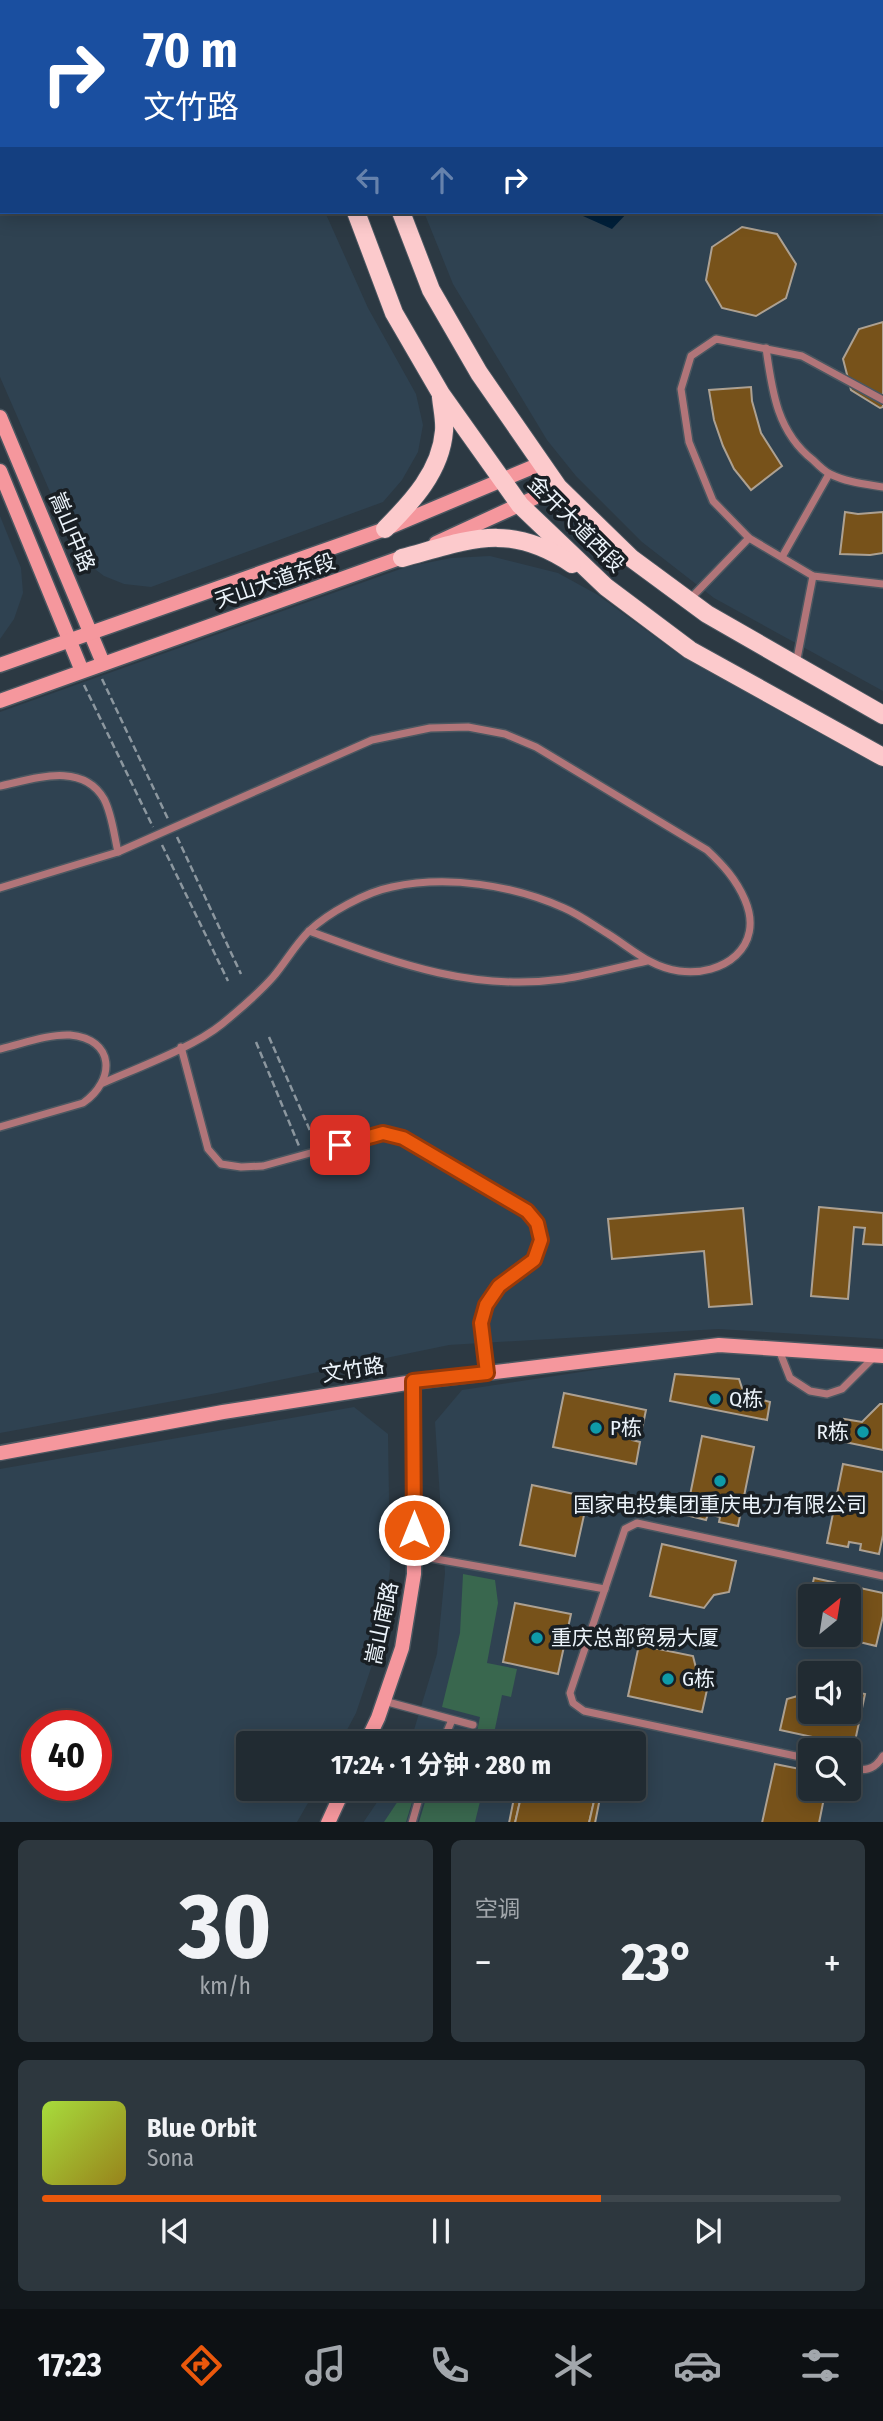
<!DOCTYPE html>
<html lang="zh">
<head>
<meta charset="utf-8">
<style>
	:root { --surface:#212b32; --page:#2d373e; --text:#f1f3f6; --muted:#a2a7ac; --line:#3e474d; --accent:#ea580c }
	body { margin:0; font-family:"Fira Sans Condensed","Noto Sans SC",sans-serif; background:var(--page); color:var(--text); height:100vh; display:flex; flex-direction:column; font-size:26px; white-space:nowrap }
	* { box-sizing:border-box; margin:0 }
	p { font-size:23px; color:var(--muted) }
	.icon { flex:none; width:38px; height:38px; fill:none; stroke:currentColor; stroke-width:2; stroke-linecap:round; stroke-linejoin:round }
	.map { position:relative; height:1822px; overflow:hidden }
	.side { display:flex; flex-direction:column; gap:18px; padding:18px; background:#12181c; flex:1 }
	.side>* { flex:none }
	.banner { position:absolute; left:0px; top:0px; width:884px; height:214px; box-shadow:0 4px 18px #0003,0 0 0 2px var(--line); background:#1a4fa0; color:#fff; overflow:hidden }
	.needle { width:46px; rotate:30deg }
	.fabs { position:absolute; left:798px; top:1584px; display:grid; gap:14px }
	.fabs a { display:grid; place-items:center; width:63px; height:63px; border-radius:7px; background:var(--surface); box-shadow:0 4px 18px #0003,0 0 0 2px var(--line); font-size:35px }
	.speed { position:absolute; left:21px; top:1710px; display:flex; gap:14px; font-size:35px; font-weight:700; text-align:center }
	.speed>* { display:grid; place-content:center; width:91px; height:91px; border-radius:50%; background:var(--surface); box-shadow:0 4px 18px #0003,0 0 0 2px var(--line); line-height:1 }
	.speed .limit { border:10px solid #d22; background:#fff; color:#111 }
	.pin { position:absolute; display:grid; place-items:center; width:60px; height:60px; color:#fff; margin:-30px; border-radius:14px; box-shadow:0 4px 10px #0006 }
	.me { position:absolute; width:77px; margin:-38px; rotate:0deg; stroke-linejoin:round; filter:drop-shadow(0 0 5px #0008) }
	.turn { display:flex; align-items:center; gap:24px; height:147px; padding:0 28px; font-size:32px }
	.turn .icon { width:91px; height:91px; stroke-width:2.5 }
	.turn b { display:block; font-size:49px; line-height:60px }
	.lanes { display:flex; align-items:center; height:66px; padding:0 28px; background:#0003; justify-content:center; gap:35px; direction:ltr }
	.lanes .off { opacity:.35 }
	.big { font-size:52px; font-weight:700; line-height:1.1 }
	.side .card { flex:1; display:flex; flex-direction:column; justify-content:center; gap:10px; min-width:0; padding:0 24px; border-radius:10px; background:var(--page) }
	.side .dial { align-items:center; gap:0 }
	.dial b { font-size:91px; line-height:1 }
	.song { display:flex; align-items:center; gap:21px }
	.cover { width:84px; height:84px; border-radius:10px; background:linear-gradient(135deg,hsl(80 70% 55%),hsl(50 70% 35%)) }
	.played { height:7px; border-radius:4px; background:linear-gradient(90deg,var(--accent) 70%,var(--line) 70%) }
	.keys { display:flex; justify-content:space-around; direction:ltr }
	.heat { display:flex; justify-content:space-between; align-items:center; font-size:38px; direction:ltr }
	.side .tiles { flex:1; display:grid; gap:18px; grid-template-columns:1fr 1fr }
	.card:last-child { grid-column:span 2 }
	.trip { position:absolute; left:236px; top:1731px; width:410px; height:70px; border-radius:7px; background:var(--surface); box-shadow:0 4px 18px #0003,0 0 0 2px var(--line); font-weight:700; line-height:70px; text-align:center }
	.tab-bar { display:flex; height:112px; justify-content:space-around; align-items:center; background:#0d1114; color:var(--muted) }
	.tab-bar .icon { width:49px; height:49px }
	.tab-bar .on { color:var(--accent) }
	.tab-bar b { font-size:32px; color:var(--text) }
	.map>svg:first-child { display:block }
	.built { fill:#2f4251; fill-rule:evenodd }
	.green { fill:#39674e }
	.water { fill:#00203b }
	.building { fill:#77521a; stroke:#ada192; stroke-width:2 }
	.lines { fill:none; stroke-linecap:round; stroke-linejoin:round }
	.lane-casing { stroke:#4b5760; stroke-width:10 }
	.secondary-casing { stroke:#4b5760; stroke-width:17 }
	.primary-casing { stroke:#4b5760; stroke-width:20 }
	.path { stroke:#8c979f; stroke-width:2.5; stroke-dasharray:7 3.5; stroke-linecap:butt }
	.lane { stroke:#b17579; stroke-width:7 }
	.secondary { stroke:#f5979d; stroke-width:14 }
	.primary { stroke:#fccacc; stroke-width:18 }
	.route-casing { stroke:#983908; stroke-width:18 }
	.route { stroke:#ea580c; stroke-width:12 }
	.culture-dot { fill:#0f9aa8; stroke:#191f24; stroke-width:2.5 }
	.labels { text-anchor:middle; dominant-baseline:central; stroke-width:7; stroke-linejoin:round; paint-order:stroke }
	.street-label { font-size:21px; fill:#ecf4fb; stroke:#191f24 }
	.poi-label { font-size:21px; fill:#ecf4fb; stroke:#191f24; text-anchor:start }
</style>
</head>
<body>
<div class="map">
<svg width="883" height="1823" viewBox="0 0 883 1823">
	<rect width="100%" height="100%" fill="#2c3943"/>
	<g class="built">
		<path d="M0,0H253V2H2V212H325L368,308L416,394L423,425L418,452L402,480L383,502L151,587L124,584L104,576L83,560L71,540L0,377Z"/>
		<path d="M340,0H883V691L714,598L642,542L576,476L547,440L453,284L424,212H882V2Z"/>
		<path d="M0,516L21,568L23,593L14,619L0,639Z"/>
		<path d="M490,556L558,573L598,595L684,658L883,768V1339L718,1329L449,1345L217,1393L0,1433V712L406,567L451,558Z"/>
		<path d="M720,1351L883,1363V1822L363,1823L386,1789L634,1788V1743H410L437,1654L445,1573L435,1422L462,1390ZM810,1596H849V1634H810ZM810,1673H849V1712H810ZM810,1750H849V1788H810Z"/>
		<path d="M354,1407L388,1434L390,1569L380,1641L356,1713L340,1743H248V1788L316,1789L297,1822H0V1469ZM37,1726H96V1785H37Z"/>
	</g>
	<g class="green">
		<path d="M463,1574L495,1580L498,1603L487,1663L517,1669L511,1697L502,1695L492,1743H452L462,1736H476L480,1717L442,1707L460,1633Z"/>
		<path d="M406,1789H416L406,1822H384Z"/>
		<path d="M429,1789H483L475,1822H419Z"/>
	</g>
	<path class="water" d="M574,212H628L612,229Z"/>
	<g class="building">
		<path d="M742,227L777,234L796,264L786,298L756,316L722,308L706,280L712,247Z"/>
		<path d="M883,322V407L880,408L851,390L843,359L859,329Z"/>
		<path d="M751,387L752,401L761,433L782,466L751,490L734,469L723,446L714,420L709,390Z"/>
		<path d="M845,512L858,514L883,512V553L870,555L840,554Z"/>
		<path d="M819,1207L883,1213V1245L863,1244L865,1228L854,1227L848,1299L811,1296Z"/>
		<path d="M743,1208L752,1304L709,1307L704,1251L612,1259L608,1219Z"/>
		<path d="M675,1374L739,1379L742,1388L752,1397L770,1402L767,1420L670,1401Z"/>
		<path d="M564,1393L646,1410L642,1429L635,1427L632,1440L640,1442L636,1464L553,1447Z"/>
		<path d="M880,1404H883V1450L840,1441L844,1419L862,1422Z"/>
		<path d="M702,1436L754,1447L738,1526L719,1522L720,1517L708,1514L706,1520L686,1515Z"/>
		<path d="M843,1464L883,1472V1535L879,1554L860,1550L861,1544L849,1542L848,1547L827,1543Z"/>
		<path d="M532,1485L588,1497L575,1556L520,1545Z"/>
		<path d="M662,1544L736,1561L729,1592L714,1595L704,1608L650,1596Z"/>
		<path d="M814,1578L883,1593V1616L876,1646L826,1634H849V1596H810V1610L807,1608Z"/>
		<path d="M515,1603L571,1614L558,1674L503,1662Z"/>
		<path d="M639,1645L693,1656L697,1672L709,1681L702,1712L628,1696Z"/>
		<path d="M810,1684V1712H849V1691L865,1694L854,1746L780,1730L787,1699L801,1695Z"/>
		<path d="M775,1764L810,1771V1788H826L819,1823H762Z"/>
		<path d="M516,1788H523L515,1823H509Z"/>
		<path d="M523,1788H597L589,1823H515Z"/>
		<path d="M597,1788H602L595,1823H589Z"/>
	</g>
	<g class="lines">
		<g class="lane-casing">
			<g id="lane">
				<path d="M766,348C772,391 777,432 813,460C818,465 824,471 830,474C846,482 865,484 883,487"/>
				<path d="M883,400L802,356L716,339L691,356L681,389L689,442L713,501L749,538L813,576L883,584"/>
				<path d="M782,557L829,474"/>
				<path d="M689,600L749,538"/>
				<path d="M796,664L813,576"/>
				<path d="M0,786C34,779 82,761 104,799C112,814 114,835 118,852"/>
				<path d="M0,888L118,852L372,740L430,728L468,727L505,734L536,747L707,850C723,865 736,879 745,900C765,947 723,977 679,971C649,967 630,947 605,932C592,924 578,914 564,908C512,885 448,875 392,887C366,892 328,913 309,931C295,945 285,963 273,977C258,994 239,1010 222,1024C194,1047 137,1068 103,1083"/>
				<path d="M309,931C394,962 470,992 563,979C591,975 619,967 647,961"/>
				<path d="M181,1047L208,1149L221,1164L241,1167L263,1166L383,1133L403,1138L527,1211C570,1260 500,1270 486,1307C478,1328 485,1351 487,1373"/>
				<path d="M0,1049C22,1044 48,1034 70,1035C115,1039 116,1080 83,1103L0,1127"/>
				<path d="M779,1350L790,1378L810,1391L827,1394L842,1389L875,1356"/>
				<path d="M414,1555L605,1589"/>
				<path d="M384,1701L473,1725"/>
				<path d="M442,1743L452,1720"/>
				<path d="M810,1759L584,1711L573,1703L570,1693L625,1529L637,1523L883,1576"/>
				<path d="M849,1768C864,1771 874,1771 883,1756"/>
				<path d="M412,1823L422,1788"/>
			</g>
		</g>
		<g class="secondary-casing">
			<g id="secondary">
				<path d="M0,417L103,663"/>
				<path d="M0,471L82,671"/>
				<path d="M436,543L558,487"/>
				<path d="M0,665L385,529L540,464"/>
				<path d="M0,701L411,554"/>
				<path d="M0,1453L223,1412L413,1382L719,1345L883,1356"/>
				<path d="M366,1743L378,1718L402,1648L414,1574L413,1382"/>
				<path d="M328,1823L344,1788"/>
			</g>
		</g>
		<g class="primary-casing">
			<g id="primary">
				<path d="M276,0L277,2"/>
				<path d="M321,0L322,2"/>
				<path d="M356,212L394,313L441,394L520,505L606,587L690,650L883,757"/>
				<path d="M401,212L431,290L479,373L558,487L631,558L707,614L883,715"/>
				<path d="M385,529C412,502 441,471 444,431C445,420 442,408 441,397"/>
				<path d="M402,558C469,540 508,521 572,564"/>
			</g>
		</g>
		<g class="path">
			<path d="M102,679L168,819"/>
			<path d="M84,685L153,827"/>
			<path d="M177,837L241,974"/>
			<path d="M162,845L228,981"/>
			<path d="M269,1037L315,1142"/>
			<path d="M256,1042L299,1146"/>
		</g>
		<use href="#lane" class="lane"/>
		<use href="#secondary" class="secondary"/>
		<use href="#primary" class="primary"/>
	</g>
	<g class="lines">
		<g class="route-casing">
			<path id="route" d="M340,1145L383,1133L403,1138L527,1211L537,1223L541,1240L534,1260L499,1286L486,1305L481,1323L487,1373L413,1381L414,1530"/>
		</g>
		<use href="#route" class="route"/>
	</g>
	<g class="culture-dot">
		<circle cx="715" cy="1399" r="7"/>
		<circle cx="596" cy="1428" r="7"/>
		<circle cx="863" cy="1432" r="7"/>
		<circle cx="720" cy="1481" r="7"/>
		<circle cx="537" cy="1638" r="7"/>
		<circle cx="668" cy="1679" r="7"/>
	</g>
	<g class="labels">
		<g class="street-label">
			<text transform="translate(576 524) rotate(45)">金开大道西段</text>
			<text transform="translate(72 532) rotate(67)">嵩山中路</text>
			<text transform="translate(275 581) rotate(-19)">天山大道东段</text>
			<text transform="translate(353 1370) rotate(-9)">文竹路</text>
			<text transform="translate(382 1623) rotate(-78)">嵩山南路</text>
		</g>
		<g class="poi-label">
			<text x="729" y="1399">Q栋</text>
			<text x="610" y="1428">P栋</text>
			<text x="849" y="1432" text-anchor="end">R栋</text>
			<text x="720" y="1505" text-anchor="middle">国家电投集团重庆电力有限公司</text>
			<text x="551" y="1638">重庆总部贸易大厦</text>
			<text x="682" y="1679">G栋</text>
		</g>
	</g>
</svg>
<div class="fabs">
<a><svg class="needle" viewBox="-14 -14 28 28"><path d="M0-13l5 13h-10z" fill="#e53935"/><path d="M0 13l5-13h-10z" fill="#a2a7ac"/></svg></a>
<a><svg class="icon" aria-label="sound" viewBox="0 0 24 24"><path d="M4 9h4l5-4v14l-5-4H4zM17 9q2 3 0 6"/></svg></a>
<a><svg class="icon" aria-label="search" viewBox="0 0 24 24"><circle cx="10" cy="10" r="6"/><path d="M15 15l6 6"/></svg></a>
</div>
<div class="speed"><div class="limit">40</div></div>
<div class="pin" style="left:340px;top:1145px;background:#d93025"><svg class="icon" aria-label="arrive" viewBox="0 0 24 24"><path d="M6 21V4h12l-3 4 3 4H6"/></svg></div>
<svg class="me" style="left:414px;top:1530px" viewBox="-20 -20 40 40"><circle r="17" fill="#ea580c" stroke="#fff" stroke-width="3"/><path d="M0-11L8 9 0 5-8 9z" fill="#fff"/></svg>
<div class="trip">17:24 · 1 分钟 · 280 m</div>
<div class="banner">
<div class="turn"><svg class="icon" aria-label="right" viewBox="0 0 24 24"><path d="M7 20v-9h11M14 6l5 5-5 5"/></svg><div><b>70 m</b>文竹路</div></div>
<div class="lanes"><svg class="icon off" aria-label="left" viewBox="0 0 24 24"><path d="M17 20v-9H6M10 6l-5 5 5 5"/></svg><svg class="icon off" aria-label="ahead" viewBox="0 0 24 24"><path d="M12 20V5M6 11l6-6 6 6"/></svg><svg class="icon" aria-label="right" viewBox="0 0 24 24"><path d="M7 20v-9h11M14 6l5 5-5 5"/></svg></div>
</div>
</div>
<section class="side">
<div class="tiles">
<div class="card dial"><b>30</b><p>km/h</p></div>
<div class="card"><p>空调</p>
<div class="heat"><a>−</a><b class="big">23°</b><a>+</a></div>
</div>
<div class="card">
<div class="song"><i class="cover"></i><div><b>Blue Orbit</b><p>Sona</p></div></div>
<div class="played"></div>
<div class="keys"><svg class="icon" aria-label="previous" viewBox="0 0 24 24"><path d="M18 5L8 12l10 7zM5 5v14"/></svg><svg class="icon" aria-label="pause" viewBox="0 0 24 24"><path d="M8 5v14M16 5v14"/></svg><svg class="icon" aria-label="next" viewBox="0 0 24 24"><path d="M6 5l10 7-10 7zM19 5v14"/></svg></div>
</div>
</div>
</section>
<nav class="tab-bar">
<b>17:23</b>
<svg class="icon on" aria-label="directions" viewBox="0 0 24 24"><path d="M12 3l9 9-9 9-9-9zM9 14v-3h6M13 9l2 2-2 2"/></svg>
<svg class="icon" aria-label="music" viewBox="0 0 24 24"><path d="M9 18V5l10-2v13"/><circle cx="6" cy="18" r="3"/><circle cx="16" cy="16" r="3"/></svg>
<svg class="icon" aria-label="phone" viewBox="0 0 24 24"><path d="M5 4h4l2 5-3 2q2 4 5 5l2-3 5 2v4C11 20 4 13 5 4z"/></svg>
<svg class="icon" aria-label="climate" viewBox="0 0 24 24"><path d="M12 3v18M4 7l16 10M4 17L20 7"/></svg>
<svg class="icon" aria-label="car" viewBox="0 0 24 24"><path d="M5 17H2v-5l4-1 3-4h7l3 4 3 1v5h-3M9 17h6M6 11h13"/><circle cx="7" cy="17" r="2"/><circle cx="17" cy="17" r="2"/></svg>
<svg class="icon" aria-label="filters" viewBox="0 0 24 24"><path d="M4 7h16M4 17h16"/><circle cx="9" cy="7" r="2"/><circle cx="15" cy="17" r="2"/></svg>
</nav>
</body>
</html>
